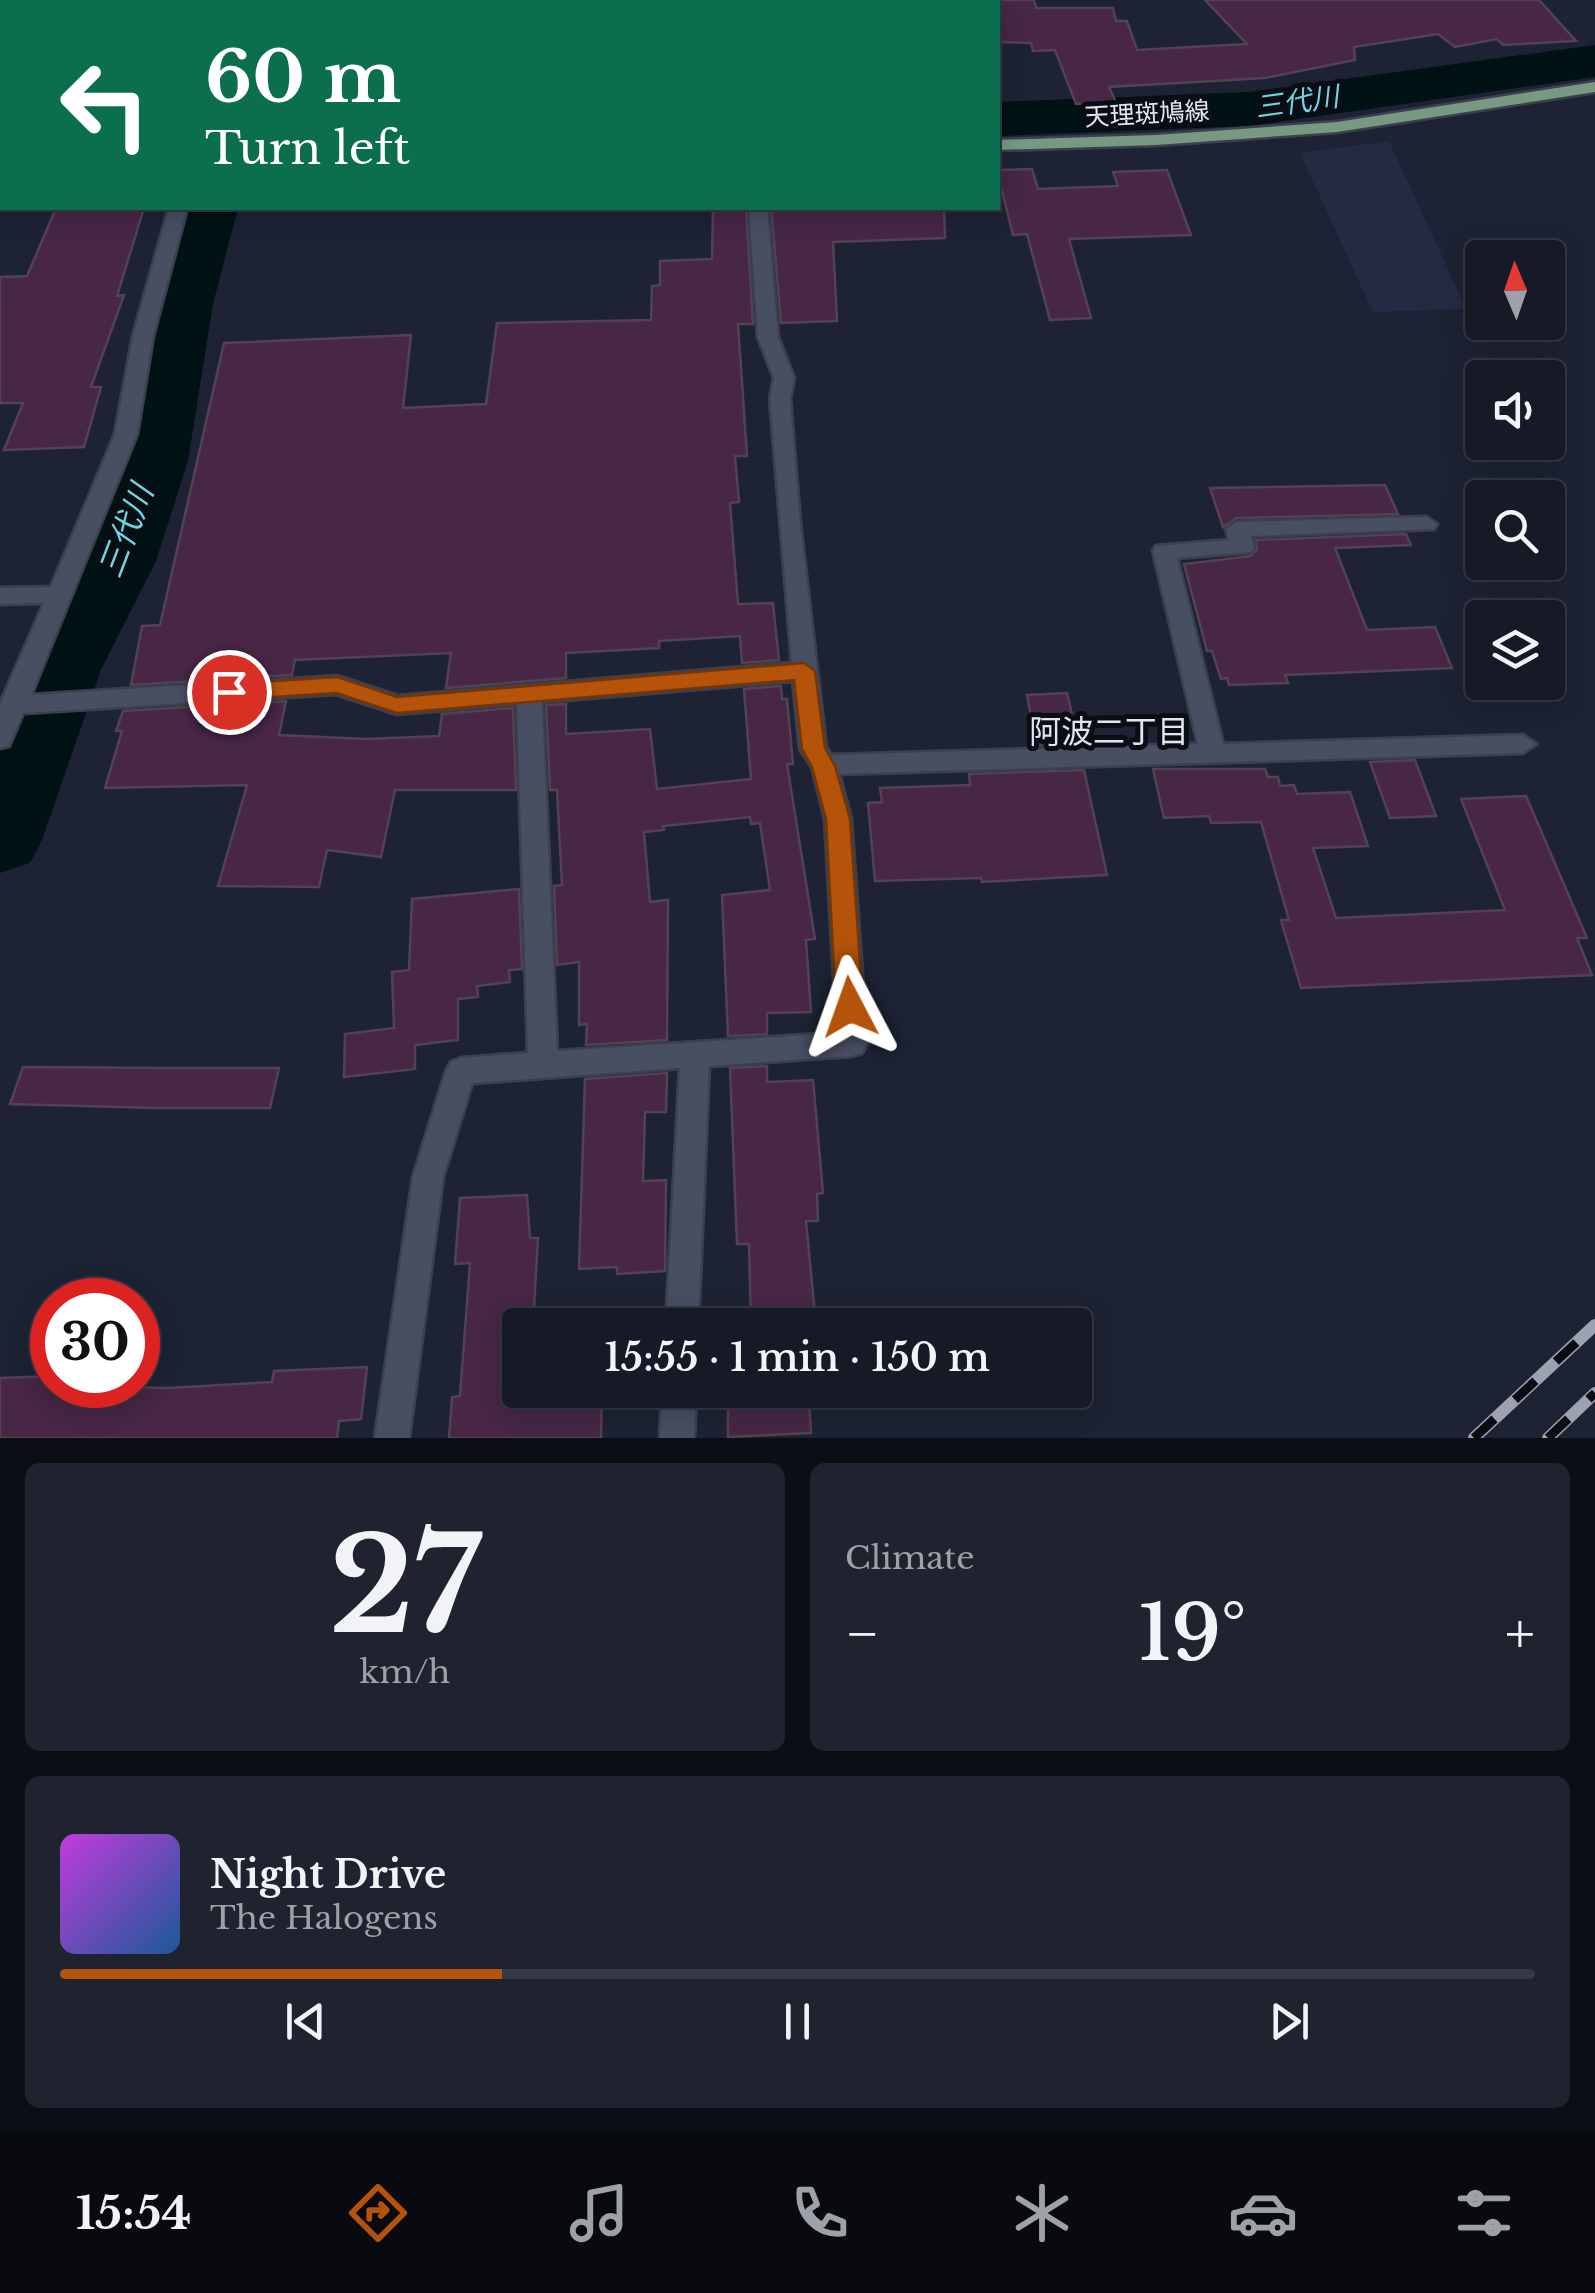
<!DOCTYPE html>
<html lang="en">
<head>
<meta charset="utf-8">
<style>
	:root { --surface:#161a27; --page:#1f232f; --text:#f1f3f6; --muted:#9ea1a7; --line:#353844; --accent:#b45309 }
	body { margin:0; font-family:"Libre Baskerville","Noto Sans JP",serif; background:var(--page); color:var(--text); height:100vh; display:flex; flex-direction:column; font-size:38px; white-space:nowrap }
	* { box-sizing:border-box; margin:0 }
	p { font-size:32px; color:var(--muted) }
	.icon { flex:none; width:55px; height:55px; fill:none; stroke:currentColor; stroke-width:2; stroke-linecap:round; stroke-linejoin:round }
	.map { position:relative; height:1438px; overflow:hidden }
	.drawer { display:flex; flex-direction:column; gap:25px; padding:25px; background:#0c0e15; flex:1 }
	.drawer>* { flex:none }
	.guide { position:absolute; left:0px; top:0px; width:1000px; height:210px; box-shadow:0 5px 25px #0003,0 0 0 2px var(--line); background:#0b6e4f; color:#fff; overflow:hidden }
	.needle { width:65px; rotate:358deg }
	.buttons { position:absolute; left:1465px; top:240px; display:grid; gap:20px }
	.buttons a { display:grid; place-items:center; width:100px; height:100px; border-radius:10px; background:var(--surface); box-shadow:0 5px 25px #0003,0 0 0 2px var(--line); font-size:50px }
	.speed { position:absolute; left:30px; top:1278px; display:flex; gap:20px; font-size:50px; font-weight:700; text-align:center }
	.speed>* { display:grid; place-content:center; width:130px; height:130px; border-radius:50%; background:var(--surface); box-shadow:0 5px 25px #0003,0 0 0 2px var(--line); line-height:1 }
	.speed .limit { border:15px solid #d22; background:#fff; color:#111 }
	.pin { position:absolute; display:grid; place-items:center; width:85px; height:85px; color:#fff; margin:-42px; border:5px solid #fff; border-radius:50%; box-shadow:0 2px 10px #0007 }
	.me { position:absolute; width:110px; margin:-55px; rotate:356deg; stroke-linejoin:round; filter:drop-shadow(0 0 8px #0008) }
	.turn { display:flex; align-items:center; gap:35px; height:210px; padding:0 40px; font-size:45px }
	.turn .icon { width:130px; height:130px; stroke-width:2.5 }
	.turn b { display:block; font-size:70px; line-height:85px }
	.big { font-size:75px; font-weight:600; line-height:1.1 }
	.drawer .card { flex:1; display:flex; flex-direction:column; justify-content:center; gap:15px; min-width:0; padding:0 35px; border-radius:15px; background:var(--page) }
	.drawer .dial { align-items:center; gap:0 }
	.dial b { font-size:130px; line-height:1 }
	.song { display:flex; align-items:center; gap:30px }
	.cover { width:120px; height:120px; border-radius:15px; background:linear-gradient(135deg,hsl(290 70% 55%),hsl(210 70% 35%)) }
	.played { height:10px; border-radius:5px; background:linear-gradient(90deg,var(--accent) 30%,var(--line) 30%) }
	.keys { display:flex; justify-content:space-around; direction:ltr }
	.heat { display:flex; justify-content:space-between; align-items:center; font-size:55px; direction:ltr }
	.drawer .tiles { flex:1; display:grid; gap:25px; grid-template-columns:1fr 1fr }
	.card:last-child { grid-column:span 2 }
	.trip { position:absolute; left:502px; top:1308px; width:590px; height:100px; border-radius:10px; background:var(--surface); box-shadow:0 5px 25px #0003,0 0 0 2px var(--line); font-weight:600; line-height:100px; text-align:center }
	.menu { display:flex; height:160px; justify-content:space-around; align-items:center; background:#090a10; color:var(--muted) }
	.menu .icon { width:70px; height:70px }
	.menu .active { color:var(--accent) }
	.menu b { font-size:45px; color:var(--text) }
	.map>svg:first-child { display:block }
	.built { fill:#232b43 }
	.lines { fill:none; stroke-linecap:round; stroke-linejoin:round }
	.river { fill:#001214; fill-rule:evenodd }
	.building { fill:#472646; stroke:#534252; stroke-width:2.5 }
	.minor-casing { stroke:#3b404f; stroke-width:5 }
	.major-casing { stroke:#3b404f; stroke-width:5 }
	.minor { fill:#484f63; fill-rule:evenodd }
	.major { fill:#779982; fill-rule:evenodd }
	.rail-casing { stroke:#9da2b0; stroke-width:12 }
	.rail { stroke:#0a0d14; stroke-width:9; stroke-dasharray:28; stroke-linecap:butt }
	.route { fill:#b45309; stroke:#753606; stroke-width:2.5 }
	.labels { text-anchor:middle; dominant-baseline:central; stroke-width:10; stroke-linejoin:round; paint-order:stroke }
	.far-street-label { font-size:25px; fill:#e0e5f1; stroke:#0a0d14 }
	.far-water-label { font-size:28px; font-style:italic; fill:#6cd7e2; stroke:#0a0d14 }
	.water-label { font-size:32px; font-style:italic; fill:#6cd7e2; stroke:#0a0d14 }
	.neighbourhood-label { font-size:32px; fill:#e0e5f1; stroke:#0a0d14 }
</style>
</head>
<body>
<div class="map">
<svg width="1595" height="1438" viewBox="0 0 1595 1438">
	<rect width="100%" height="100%" fill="#1d2334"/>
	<path class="built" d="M1389,141L1466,309L1373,312L1300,153Z"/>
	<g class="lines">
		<g class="river">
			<path d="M1595,45V77L1249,126L998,136V102L1249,92Z"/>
			<path d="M178,208H238L213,304L188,461L156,561L101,670L42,840L30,863L0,873V730L23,670L82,561L118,461L149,304Z"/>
		</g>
	</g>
	<g class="building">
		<path d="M998,0H1034L1036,8H1113L1116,21H1127L1137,50L1247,44L1205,0H1539L1576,41L1503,45L1497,39L1455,47L1438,34L1354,47L1355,60L1265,78L1109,87L1116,102L1076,104L1055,50L1033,51L1031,43L998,42Z"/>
		<path d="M1032,169L1038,189L1118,186L1113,172L1167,170L1191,235L1069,239L1091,318L1050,320L1027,234L1013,235L998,174V170Z"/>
		<path d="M56,208H144L117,296L124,295L91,387H101L84,447L4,450L23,403H0V277L27,276Z"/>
		<path d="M713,208H746L753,324H738L747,456H735L739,502L730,503L738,604L773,603L779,660L742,663L740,636L659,641V648L566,653V678L446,688L451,653L295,660L292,675L131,685L142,626L160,625L224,343L411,335L403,408L486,404L497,323L651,320L652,286L660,285V261L712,259Z"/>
		<path d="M771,208H944L945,238L833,242L837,321L781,323Z"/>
		<path d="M1385,485L1398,514L1237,518L1223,527L1210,488Z"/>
		<path d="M1406,534L1411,545L1335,548L1367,630L1435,627L1452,668L1285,675L1288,683L1229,685L1227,678L1221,679L1212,651H1207L1184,564L1251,556L1257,549L1256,540Z"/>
		<path d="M781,686L782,699H787L793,764H787L815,939L806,940L811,1012L767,1013V1034L728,1036L722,895L770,890L760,823L751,824L750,817L663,826L664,830L644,832L650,902L668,900L667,1040L586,1045L587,1024L579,1025V962L557,965L554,886L562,885L557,790H550L546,705L566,704V734L650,729L657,789L751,779L744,689Z"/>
		<path d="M1067,693L1079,744L1036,745L1027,695Z"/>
		<path d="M286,701L279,735L366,739L439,736L442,714L513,708L516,790H395L381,857L327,850L319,887L218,886L247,785L105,788L122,731H116L123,711Z"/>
		<path d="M1415,760L1436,816L1390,818L1370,762Z"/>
		<path d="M1153,769H1265L1268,777H1278L1280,786L1294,785L1297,794L1350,792L1368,846L1313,848L1336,918L1505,910L1461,799L1526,796L1587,938H1577L1592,975L1301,988L1281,920H1289L1261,822L1211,823L1209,816L1164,818Z"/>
		<path d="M1084,770L1107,875L982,882L981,878L875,881L868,803L882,802L880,788L970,785L969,774Z"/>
		<path d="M519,889L522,969L509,970L510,982L477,986L478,997L458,999V1040L415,1045V1069L344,1077L345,1034L394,1028L392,972L409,970L412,899Z"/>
		<path d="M767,1066V1082L813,1080L823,1193L817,1194L818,1221H806L816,1325H751L749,1244H737L730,1068Z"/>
		<path d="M23,1067L167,1068H279L270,1108H156L10,1104Z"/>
		<path d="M667,1073L666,1112H645L643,1181L666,1180L665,1271L617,1274V1267L579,1269L585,1079Z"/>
		<path d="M527,1195L530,1238H538L533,1325H520V1390H602L601,1438H449L452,1397L460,1396L470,1263L455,1264L460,1198Z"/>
		<path d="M367,1367L361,1419L339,1421L337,1438H0V1378L52,1376V1385L168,1388L272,1382L274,1371Z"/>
		<path d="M728,1390H822V1398H809L811,1433L728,1437Z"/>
	</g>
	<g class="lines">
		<g class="minor-casing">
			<g id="minor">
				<path d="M906,0H922L923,2H907Z"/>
				<path d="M169,208H187L153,336L137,434L31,695L337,676L398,696L792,663L770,399L774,378L758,337L749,208H767L778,337L794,378L790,399L800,523L826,747L831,755L1198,744L1153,551L1156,546L1229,540L1226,529L1237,522L1426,517L1437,524L1434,529L1251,536L1254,547L1251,552L1177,558L1223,744L1523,735L1536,744L1523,753L839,774L851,819L867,1044L862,1053L852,1056L709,1066L698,1325H666L680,1068L472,1083L443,1177L409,1438H375L413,1177L446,1071L451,1062L461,1058L528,1053L517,704L397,714L336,694L23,713L9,746L0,748V704L44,603L0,604V588L51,587L115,434L133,336ZM793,681L800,749L812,767L825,819L837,1033L557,1051L542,702Z"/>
				<path d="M662,1390H696L694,1438H660Z"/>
			</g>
		</g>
		<g class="major-casing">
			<g id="major">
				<path d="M164,0H180L181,2H165Z"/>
				<path d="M1595,82V92L1337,132L1156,145L998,150V140L1156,135L1337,122Z"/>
			</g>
		</g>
		<use href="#minor" class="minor"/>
		<use href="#major" class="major"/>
		<g class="rail-casing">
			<g id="rail">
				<path d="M1474,1438L1595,1325"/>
				<path d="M1548,1438L1595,1393"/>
			</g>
		</g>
		<use href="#rail" class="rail"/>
	</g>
	<path class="route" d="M804,663L815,671L825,748L835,766L850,819L863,1007L850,1018L836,1007L826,819L812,767L802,749L794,680L397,713L336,693L229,700L218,692L229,684L337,677L397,697Z"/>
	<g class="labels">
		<g class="far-street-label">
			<text transform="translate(1147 114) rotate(-3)">天理斑鳩線</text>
		</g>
		<g class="far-water-label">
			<text transform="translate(1297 102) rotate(-8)">三代川</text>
		</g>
		<g class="water-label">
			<text transform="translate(126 531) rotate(-69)">三代川</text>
		</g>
		<g class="neighbourhood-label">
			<text x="1109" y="732">阿波二丁目</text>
		</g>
	</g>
</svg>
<div class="buttons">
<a><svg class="needle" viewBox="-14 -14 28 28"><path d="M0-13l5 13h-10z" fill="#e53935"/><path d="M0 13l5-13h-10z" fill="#9ea1a7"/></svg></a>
<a><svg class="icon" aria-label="sound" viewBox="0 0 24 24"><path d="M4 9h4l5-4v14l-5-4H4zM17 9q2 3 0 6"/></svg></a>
<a><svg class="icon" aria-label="search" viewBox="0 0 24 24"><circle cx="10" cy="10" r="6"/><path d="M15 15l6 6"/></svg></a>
<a><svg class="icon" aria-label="layers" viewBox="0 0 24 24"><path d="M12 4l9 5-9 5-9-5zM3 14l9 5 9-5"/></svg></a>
</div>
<div class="speed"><div class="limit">30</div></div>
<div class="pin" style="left:229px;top:692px;background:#d93025"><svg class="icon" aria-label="arrive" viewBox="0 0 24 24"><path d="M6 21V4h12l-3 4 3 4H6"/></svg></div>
<svg class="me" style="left:850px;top:1007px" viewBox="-20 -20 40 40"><path d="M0-17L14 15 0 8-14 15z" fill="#b45309" stroke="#fff" stroke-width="4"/></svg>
<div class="trip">15:55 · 1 min · 150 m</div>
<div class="guide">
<div class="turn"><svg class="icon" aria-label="left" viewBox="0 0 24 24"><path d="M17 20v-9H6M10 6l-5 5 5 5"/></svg><div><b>60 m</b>Turn left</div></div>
</div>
</div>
<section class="drawer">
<div class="tiles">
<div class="card dial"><b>27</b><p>km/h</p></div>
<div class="card"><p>Climate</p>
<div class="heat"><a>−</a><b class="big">19°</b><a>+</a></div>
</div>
<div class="card">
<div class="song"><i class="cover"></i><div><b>Night Drive</b><p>The Halogens</p></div></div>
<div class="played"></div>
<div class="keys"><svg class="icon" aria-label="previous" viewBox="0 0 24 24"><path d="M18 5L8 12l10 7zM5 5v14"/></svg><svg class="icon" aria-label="pause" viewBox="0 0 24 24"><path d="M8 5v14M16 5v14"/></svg><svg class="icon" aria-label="next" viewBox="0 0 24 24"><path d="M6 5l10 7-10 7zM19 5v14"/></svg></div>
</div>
</div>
</section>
<nav class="menu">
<b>15:54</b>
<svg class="icon active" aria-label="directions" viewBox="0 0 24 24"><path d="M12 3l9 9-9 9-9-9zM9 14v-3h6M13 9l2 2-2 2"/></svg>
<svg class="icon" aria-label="music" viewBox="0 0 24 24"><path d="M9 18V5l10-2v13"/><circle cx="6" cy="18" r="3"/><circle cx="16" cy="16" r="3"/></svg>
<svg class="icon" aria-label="phone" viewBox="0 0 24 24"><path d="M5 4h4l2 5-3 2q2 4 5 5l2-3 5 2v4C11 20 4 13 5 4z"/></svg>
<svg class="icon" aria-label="climate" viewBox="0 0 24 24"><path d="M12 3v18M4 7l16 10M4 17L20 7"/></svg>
<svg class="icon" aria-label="car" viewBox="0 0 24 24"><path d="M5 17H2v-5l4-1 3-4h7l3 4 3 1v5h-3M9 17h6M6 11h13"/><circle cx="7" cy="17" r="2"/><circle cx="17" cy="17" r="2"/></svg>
<svg class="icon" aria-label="filters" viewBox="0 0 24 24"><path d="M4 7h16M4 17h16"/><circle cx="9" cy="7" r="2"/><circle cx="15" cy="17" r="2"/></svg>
</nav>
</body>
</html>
